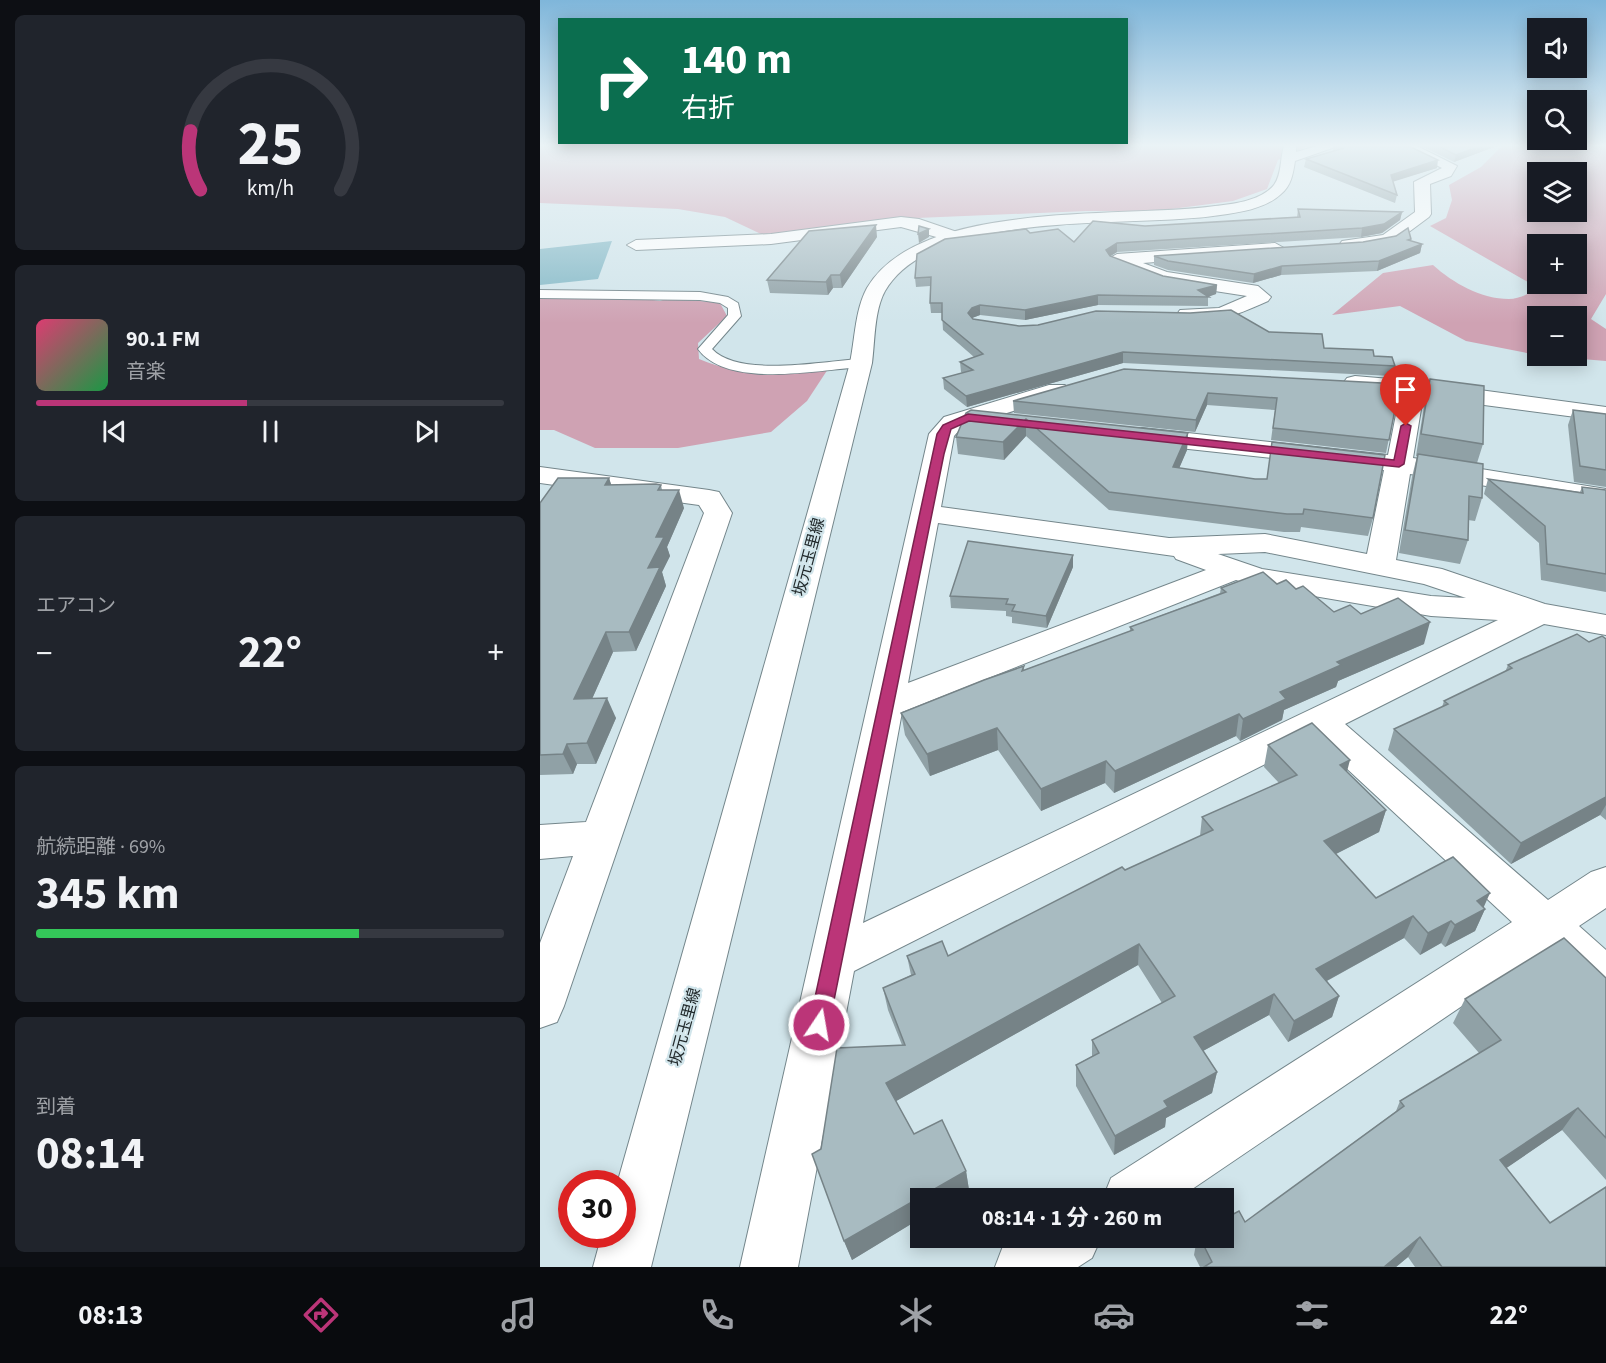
<!DOCTYPE html>
<html lang="ja">
<head>
<meta charset="utf-8">
<style>
	:root { --surface:#171b24; --page:#20242c; --text:#f1f3f6; --muted:#9ea1a6; --line:#363941; --accent:#bb3578 }
	body { margin:0; font-family:"Source Sans 3","Noto Sans JP",sans-serif; background:var(--page); color:var(--text); height:100vh; display:flex; flex-direction:column; font-size:22px; white-space:nowrap }
	* { box-sizing:border-box; margin:0 }
	p { font-size:20px; color:var(--muted) }
	.icon { flex:none; width:33px; height:33px; fill:none; stroke:currentColor; stroke-width:2; stroke-linecap:round; stroke-linejoin:round }
	.map { position:relative; flex:1; overflow:hidden }
	.panel { display:flex; flex-direction:column; gap:15px; padding:15px; background:#0d0f14; width:540px }
	.panel>* { flex:none }
	.guide { position:absolute; left:18px; top:18px; width:570px; height:126px; border-radius:0px; box-shadow:0 3px 15px #0003; background:#0b6e4f; color:#fff; overflow:hidden }
	.fabs { position:absolute; left:987px; top:18px; display:grid; gap:12px }
	.fabs a { display:grid; place-items:center; width:60px; height:60px; border-radius:0px; background:var(--surface); box-shadow:0 3px 15px #0003; font-size:30px }
	.speed { position:absolute; left:18px; top:1170px; display:flex; gap:12px; font-size:30px; font-weight:700; text-align:center }
	.speed>* { display:grid; place-content:center; width:78px; height:78px; border-radius:50%; background:var(--surface); box-shadow:0 3px 15px #0003; line-height:1 }
	.speed .limit { border:9px solid #d22; background:#fff; color:#111 }
	.pin { position:absolute; display:grid; place-items:center; width:51px; height:51px; color:#fff; margin:-62px -26px; border-radius:50% 50% 50% 0; rotate:-45deg; box-shadow:0 0 6px #0007 }
	.pin .icon { rotate:45deg }
	.me { position:absolute; width:66px; margin:-33px; rotate:12deg; stroke-linejoin:round; filter:drop-shadow(0 0 4px #0008) }
	.turn { display:flex; align-items:center; gap:21px; height:126px; padding:0 24px; font-size:27px }
	.turn .icon { width:78px; height:78px; stroke-width:2.5 }
	.turn b { display:block; font-size:42px; line-height:51px }
	.big { font-size:45px; font-weight:700; line-height:1.1 }
	.panel .card { flex:1; display:flex; flex-direction:column; justify-content:center; gap:9px; min-width:0; padding:0 21px; border-radius:9px; background:var(--page) }
	.panel .dial { align-items:center; gap:0 }
	.dial svg { height:156px; overflow:visible; fill:none; stroke:var(--line); stroke-width:7; stroke-linecap:round; text-anchor:middle }
	.dial text { fill:var(--text); stroke:none }
	.song { display:flex; align-items:center; gap:18px }
	.cover { width:72px; height:72px; border-radius:9px; background:linear-gradient(135deg,hsl(340 70% 55%),hsl(140 70% 35%)) }
	.played { height:6px; border-radius:3px; background:linear-gradient(90deg,var(--accent) 45%,var(--line) 45%) }
	.keys { display:flex; justify-content:space-around; direction:ltr }
	.heat { display:flex; justify-content:space-between; align-items:center; font-size:33px; direction:ltr }
	.charge { height:9px; border-radius:4px; background:linear-gradient(90deg,#34c759 69%,var(--line) 0) }
	.trip { position:absolute; left:370px; top:1188px; width:324px; height:60px; border-radius:0px; background:var(--surface); box-shadow:0 3px 15px #0003; font-weight:700; line-height:60px; text-align:center }
	.menu { display:flex; height:96px; justify-content:space-around; align-items:center; background:#090b0e; color:var(--muted) }
	.menu .icon { width:42px; height:42px }
	.menu .current { color:var(--accent) }
	.menu b { font-size:27px; color:var(--text) }
	main { display:flex; flex:1; min-height:0 }
	.map>svg:first-child { display:block }
	.green { fill:#cfa2b3; fill-rule:evenodd }
	.water { fill:#83b8c6 }
	.lines { fill:none; stroke-linecap:round; stroke-linejoin:round }
	.service-casing { stroke:#74868b; stroke-width:2 }
	.minor-casing { stroke:#74868b; stroke-width:2 }
	.tertiary-casing { stroke:#74868b; stroke-width:2 }
	.service { fill:#fff; fill-rule:evenodd }
	.minor { fill:#fff; fill-rule:evenodd }
	.tertiary { fill:#fff; fill-rule:evenodd }
	.wall { fill:#90a1a6 }
	.shaded-wall { fill:#768387 }
	.building { fill:#a8bbc1; stroke:#768387; stroke-width:1.5 }
	.route { fill:#bb3578; stroke:#7a224e; stroke-width:1.5 }
	.labels { text-anchor:middle; dominant-baseline:central; stroke-width:4.5; stroke-linejoin:round; paint-order:stroke }
	.street-label { font-size:16px; fill:#21292b; stroke:#d1e5eb }
</style>
</head>
<body>
<main>
<section class="panel">
<div class="card dial"><svg viewBox="0 0 100 80">
<path d="M14 69A42 42 0 1 1 86 69"/>
<path d="M14 69A42 42 0 0 1 9 39" stroke="#bb3578"/>
<text x="50" y="56" font-size="32" font-weight="700">25</text>
<text x="50" y="72" font-size="11">km/h</text>
</svg></div>
<div class="card">
<div class="song"><i class="cover"></i><div><b>90.1 FM</b><p>音楽</p></div></div>
<div class="played"></div>
<div class="keys"><svg class="icon" aria-label="previous" viewBox="0 0 24 24"><path d="M18 5L8 12l10 7zM5 5v14"/></svg><svg class="icon" aria-label="pause" viewBox="0 0 24 24"><path d="M8 5v14M16 5v14"/></svg><svg class="icon" aria-label="next" viewBox="0 0 24 24"><path d="M6 5l10 7-10 7zM19 5v14"/></svg></div>
</div>
<div class="card"><p>エアコン</p>
<div class="heat"><a>−</a><b class="big">22°</b><a>+</a></div>
</div>
<div class="card"><p>航続距離 · 69%</p><b class="big">345 km</b><div class="charge"></div></div>
<div class="card"><p>到着</p><b class="big">08:14</b></div>
</section>
<div class="map">
<svg width="1066" height="1267" viewBox="0 0 1066 1267">
	<rect width="100%" height="100%" fill="#d1e5eb"/>
	<g class="green">
		<path d="M0,146H768L738,160L727,189L693,201L616,211H546L353,219L262,232L221,234L185,217L138,209L0,203Z"/>
		<path d="M962,146H1066V294L1051,319L1066,329V361L1006,356H1036V316H998L997,355L926,341L860,306L792,315L843,273L893,265C913,283 941,299 969,299C979,299 991,292 1000,289L890,226L906,218L912,200L909,185L941,167ZM998,172H1036V212H998ZM998,244H1036V284H998Z"/>
		<path d="M0,297L99,298L120,301L129,298L180,303L187,316L158,343L159,359C202,378 242,371 288,369L267,401L231,432L138,448H55L14,430H0Z"/>
	</g>
	<path class="water" d="M72,241L58,279L0,285V249Z"/>
	<g class="lines">
		<g class="service-casing">
			<path id="service" d="M0,290L160,292L188,297L198,303L201,316L172,349C199,378 284,361 321,359L328,363L321,367C277,370 187,389 158,349L188,315V308L180,303L160,300L0,298Z"/>
		</g>
		<g class="minor-casing">
			<g id="minor">
				<path d="M859,146H877L917,166L911,176L890,184L891,214L889,217L854,243L808,250L802,249L799,245L802,241L843,235L875,212L874,182L902,168Z"/>
				<path d="M361,217L379,219L420,233L423,237L414,242L361,227L231,244L96,250L87,245L96,240L231,234Z"/>
				<path d="M735,243L744,248L741,252L603,263L627,272L718,286L731,297L728,301C699,314 672,326 640,318L637,314L640,310L679,308L707,296L623,283L571,263L568,259L577,254Z"/>
				<path d="M815,376L873,381L1066,407V421L883,397L873,458L1066,489V505L870,474L856,560L902,569L1005,604L1066,615V635L1004,624L805,724L1008,900L1051,872L1066,867V908L1039,926L1066,950V1000L1049,994L1003,951L639,1198H563L571,1178L972,922L775,739L314,971L258,1267H200L389,434L404,417L509,385H525L529,390L525,395L422,427L414,436L401,507L629,538L725,534L827,554L844,470L602,444L593,441L589,436L593,431L602,428L848,455L860,394L807,388L803,383L807,378ZM398,523L634,556L636,559L666,570L368,683ZM725,552L884,584L926,598L891,596L722,569L678,554ZM696,580L716,586L891,616L958,620L323,923L362,712Z"/>
				<path d="M0,467L169,490L179,492L192,513L24,1006L17,1022L0,1028V943L33,856L0,859V825L46,822L164,513L159,505L0,483Z"/>
				<path d="M479,1238H561L552,1258L538,1267H455L463,1246Z"/>
			</g>
		</g>
		<g class="tertiary-casing">
			<path id="tertiary" d="M744,146H756V152L777,146H798L755,161C753,174 751,186 741,194C724,210 695,213 673,216C588,228 393,208 345,291C334,311 335,341 332,363L111,1267H53L62,1234H82V1184H77L310,363C315,339 315,310 327,288C380,198 584,219 675,206C693,204 721,201 734,185C742,174 740,158 744,146Z"/>
		</g>
		<use href="#service" class="service"/>
		<use href="#minor" class="minor"/>
		<use href="#tertiary" class="tertiary"/>
	</g>
	<g class="wall">
		<path d="M793,146L897,168L853,181L857,195L855,203L764,167L766,159L793,152Z"/>
		<path d="M881,146H954V147L914,162Z"/>
		<path d="M758,209L862,212L860,220L842,233L821,237L577,252L570,256L623,276L677,285L676,294L668,296V306L558,305L485,320L440,315L432,318L433,319L479,326L729,332L784,348L834,356L855,366L852,376L583,363L427,407L404,389L403,378L422,373L421,372L420,362L434,357L403,330L402,313H391L390,303V286L376,287L375,278L490,233L534,242L605,226L757,217Z"/>
		<path d="M337,237L302,288H293L288,295L230,293L227,280Z"/>
		<path d="M871,239V241L882,244L880,253L837,271L741,275L713,283L628,270L614,265V256Z"/>
		<path d="M890,379L943,444L937,463L942,498L935,521L928,520V540L920,564L859,553L872,477L877,456H876L885,400Z"/>
		<path d="M860,384L846,453L731,440L735,410L667,405L655,432L474,413L473,401Z"/>
		<path d="M1033,410L1066,414V487L1034,482L1028,425Z"/>
		<path d="M426,413L648,433L647,450L639,468L715,479H727L833,518L828,536L761,527L760,532H744L569,510L486,436L464,460L418,454L416,437Z"/>
		<path d="M69,478L71,485H121L122,490L144,508L127,547L130,556L122,572L126,586L96,651L73,652L52,699L76,718L56,764H37L33,774L0,775V503Z"/>
		<path d="M948,479L1040,492L1042,487L1066,490V592L1001,580L999,543L944,494Z"/>
		<path d="M533,567L507,628L472,623V617L466,616V611L411,608L410,596Z"/>
		<path d="M737,584L756,589L794,612L821,614L884,644L798,681L796,687L744,710L742,720L700,741L696,736L574,793L565,783L501,811L458,750L390,776L365,735L361,713L484,666V670L590,631V627L680,593L681,588Z"/>
		<path d="M1066,639V820L1060,815L971,864L848,750L854,729L902,707L904,701L965,672L968,665L1049,642Z"/>
		<path d="M728,745L807,772L846,810L839,832L796,854L836,898L943,907L945,909L935,931L905,947L901,943L880,955L864,938L787,981L799,996L792,1017L748,1042L729,1015L663,1051L677,1072L672,1093L626,1118L625,1127L574,1155L536,1086V1065L552,1056V1040L622,1003L598,965L356,1101L374,1134L426,1171L429,1190L415,1198H381V1218L312,1260L304,1241L281,1149L362,1045L348,1010L343,988L371,975L367,956H408L585,870L660,836L662,817L739,783L724,767Z"/>
		<path d="M1066,978V1180L1022,1130L966,1168L1010,1223L1066,1267H875L868,1257L856,1267H660L654,1255L657,1238H684L856,1111L860,1101L939,1053L913,1023L925,999Z"/>
	</g>
	<g class="shaded-wall">
		<path d="M940,146H954V147L914,162L916,155Z"/>
		<path d="M898,160L897,168L849,183L851,175Z"/>
		<path d="M862,212L860,220L842,233L821,237L822,228Z"/>
		<path d="M336,225L337,237L302,288L300,275Z"/>
		<path d="M389,229V237L379,243L378,234Z"/>
		<path d="M577,243V252L566,259V250Z"/>
		<path d="M882,244L880,253L837,271L839,261Z"/>
		<path d="M742,266L741,275L713,283L714,274Z"/>
		<path d="M291,275L293,288L288,295L286,282Z"/>
		<path d="M677,285L676,294L668,297L658,290Z"/>
		<path d="M558,295V305L485,320V310Z"/>
		<path d="M440,305V315L432,318L429,323L428,313L432,308Z"/>
		<path d="M583,352V363L427,407L426,396Z"/>
		<path d="M668,393L667,405L655,432L656,420Z"/>
		<path d="M486,419V436L464,460L463,442Z"/>
		<path d="M648,433L647,450L632,485L633,467Z"/>
		<path d="M69,478L75,496L65,485Z"/>
		<path d="M139,490L144,508L127,547L130,556L122,572L126,586L96,651L89,632L116,537Z"/>
		<path d="M533,555V567L507,628L506,616Z"/>
		<path d="M890,622L884,644L798,681L796,687L744,710L742,720L700,741L703,719L740,692L797,662Z"/>
		<path d="M66,632L73,652L43,719L34,699Z"/>
		<path d="M67,698L76,718L56,764L47,743Z"/>
		<path d="M699,714L696,736L574,793L575,771Z"/>
		<path d="M457,728L458,750L390,776L387,754Z"/>
		<path d="M27,744L37,764L33,774L23,754Z"/>
		<path d="M810,760L804,783L800,765Z"/>
		<path d="M566,761L565,783L501,811V789Z"/>
		<path d="M1066,797V805L1060,815L971,864L981,843Z"/>
		<path d="M846,810L839,832L778,863L784,841Z"/>
		<path d="M950,893L942,911L945,909L935,931L905,947L915,925L937,901Z"/>
		<path d="M873,916L864,938L770,990L776,969Z"/>
		<path d="M911,921L901,943L880,955L888,933Z"/>
		<path d="M599,944L598,965L351,1104L346,1083Z"/>
		<path d="M734,994L729,1015L650,1058L654,1037Z"/>
		<path d="M799,996L792,1017L748,1042L754,1021Z"/>
		<path d="M677,1072L672,1093L626,1118L625,1127L574,1155L575,1136L624,1101Z"/>
		<path d="M1038,1108L1022,1130L946,1182L960,1160Z"/>
		<path d="M426,1171L429,1190L415,1198H381V1218L312,1260L304,1241Z"/>
		<path d="M880,1237L868,1257L856,1267H844Z"/>
	</g>
	<g class="building">
		<path d="M794,146H869L898,160L851,175L857,195L766,159L804,148Z"/>
		<path d="M898,146H940L916,155Z"/>
		<path d="M758,209L862,212L844,224L822,228L577,243L566,250L570,256L623,276L677,285L658,290L669,297L558,295L485,310L440,305L432,308L428,313L433,319L479,326L498,325L556,311L650,313L691,310L729,332L782,334L784,348L833,350L834,356L852,357L855,366L583,352L426,396L403,378L433,370L420,362L443,354L402,320V303H390L391,277L375,278L377,254L405,239L486,229L490,233L518,229L534,242L553,221L605,226L760,217Z"/>
		<path d="M336,225L300,275H291L286,282L227,280L269,231Z"/>
		<path d="M379,226L389,229L378,234Z"/>
		<path d="M868,228L871,239L868,240L882,244L839,261L742,266L714,274L628,261L614,256L823,242L856,236Z"/>
		<path d="M584,369L860,384L849,440L733,428L737,398L668,393L656,420L473,401Z"/>
		<path d="M890,379L944,386L943,444L881,434Z"/>
		<path d="M431,410L648,433L633,467L715,479H727L732,442L845,455L833,518L764,509L763,514H747L569,492L486,419L463,442L416,437L426,413Z"/>
		<path d="M1033,410L1066,414V470L1040,466Z"/>
		<path d="M878,454L943,464L942,498L929,496L928,540L865,530Z"/>
		<path d="M18,478H69L65,485L116,484L121,485L118,490H139L116,537H124L108,568L120,567L89,632H66L34,699L67,698L47,743L27,744L23,754L0,755V503Z"/>
		<path d="M948,479L1043,493L1042,487L1066,490V574L1007,564L1005,526Z"/>
		<path d="M428,541L533,555L506,616L472,611L475,605L466,604L468,599L410,596Z"/>
		<path d="M723,572L737,584L746,580L756,589L763,586L794,612L810,605L821,614L858,598L890,622L797,662L801,665L740,692L746,699L703,719L699,714L575,771L566,761L501,789L457,728L387,754L361,713L444,680L484,666L482,671L593,630L590,627L686,592L681,588Z"/>
		<path d="M1037,634L1049,642L1062,636L1066,639V797L981,843L854,729L908,704L904,701L972,668L968,665Z"/>
		<path d="M772,723L810,760L800,765L846,810L784,841L836,898L913,857L950,893L937,901L945,909L915,925L911,921L888,933L873,916L776,969L799,996L754,1021L734,994L654,1037L677,1072L624,1101L628,1107L575,1136L536,1065L559,1053L552,1040L635,996L599,944L346,1083L374,1134L402,1120L426,1171L304,1241L272,1154L281,1149L297,1048L365,1045L343,988L375,974L367,956L402,941L408,956L582,867L585,870L673,830L662,817L757,775L728,745Z"/>
		<path d="M1024,938L1066,978V1138L1038,1108L960,1160L1010,1223L1066,1187V1267H902L880,1237L844,1267H664L672,1262L660,1238H684V1219L699,1211L705,1222L864,1106L860,1101L961,1040L925,999Z"/>
	</g>
	<linearGradient id="sky" x2="0" y2="1"><stop stop-color="#7fb6da"/><stop offset="0.45" stop-color="#eaf3f6"/><stop offset="1" stop-color="#eaf3f6" stop-opacity="0"/></linearGradient>
	<rect width="1066" height="323" fill="url(#sky)"/>
	<path class="route" d="M428,414L854,460L861,426L866,423L871,426L864,464L859,467L429,421L411,429L404,454L289,1025L287,1032L279,1035L272,1032L269,1025L397,434L403,425Z"/>
	<g class="labels">
		<g class="street-label">
			<text transform="translate(269 557) rotate(-75)">坂元玉里線</text>
			<text transform="translate(145 1027) rotate(-75)">坂元玉里線</text>
		</g>
	</g>
</svg>
<div class="fabs">
<a><svg class="icon" aria-label="sound" viewBox="0 0 24 24"><path d="M4 9h4l5-4v14l-5-4H4zM17 9q2 3 0 6"/></svg></a>
<a><svg class="icon" aria-label="search" viewBox="0 0 24 24"><circle cx="10" cy="10" r="6"/><path d="M15 15l6 6"/></svg></a>
<a><svg class="icon" aria-label="layers" viewBox="0 0 24 24"><path d="M12 4l9 5-9 5-9-5zM3 14l9 5 9-5"/></svg></a>
<a>+</a>
<a>−</a>
</div>
<div class="speed"><div class="limit">30</div></div>
<div class="pin" style="left:866px;top:426px;background:#d93025"><svg class="icon" aria-label="arrive" viewBox="0 0 24 24"><path d="M6 21V4h12l-3 4 3 4H6"/></svg></div>
<svg class="me" style="left:279px;top:1025px" viewBox="-20 -20 40 40"><circle r="17" fill="#bb3578" stroke="#fff" stroke-width="3"/><path d="M0-11L8 9 0 5-8 9z" fill="#fff"/></svg>
<div class="trip">08:14 · 1 分 · 260 m</div>
<div class="guide">
<div class="turn"><svg class="icon" aria-label="right" viewBox="0 0 24 24"><path d="M7 20v-9h11M14 6l5 5-5 5"/></svg><div><b>140 m</b>右折</div></div>
</div>
</div>
</main>
<nav class="menu">
<b>08:13</b>
<svg class="icon current" aria-label="directions" viewBox="0 0 24 24"><path d="M12 3l9 9-9 9-9-9zM9 14v-3h6M13 9l2 2-2 2"/></svg>
<svg class="icon" aria-label="music" viewBox="0 0 24 24"><path d="M9 18V5l10-2v13"/><circle cx="6" cy="18" r="3"/><circle cx="16" cy="16" r="3"/></svg>
<svg class="icon" aria-label="phone" viewBox="0 0 24 24"><path d="M5 4h4l2 5-3 2q2 4 5 5l2-3 5 2v4C11 20 4 13 5 4z"/></svg>
<svg class="icon" aria-label="climate" viewBox="0 0 24 24"><path d="M12 3v18M4 7l16 10M4 17L20 7"/></svg>
<svg class="icon" aria-label="car" viewBox="0 0 24 24"><path d="M5 17H2v-5l4-1 3-4h7l3 4 3 1v5h-3M9 17h6M6 11h13"/><circle cx="7" cy="17" r="2"/><circle cx="17" cy="17" r="2"/></svg>
<svg class="icon" aria-label="filters" viewBox="0 0 24 24"><path d="M4 7h16M4 17h16"/><circle cx="9" cy="7" r="2"/><circle cx="15" cy="17" r="2"/></svg>
<b>22°</b>
</nav>
</body>
</html>
